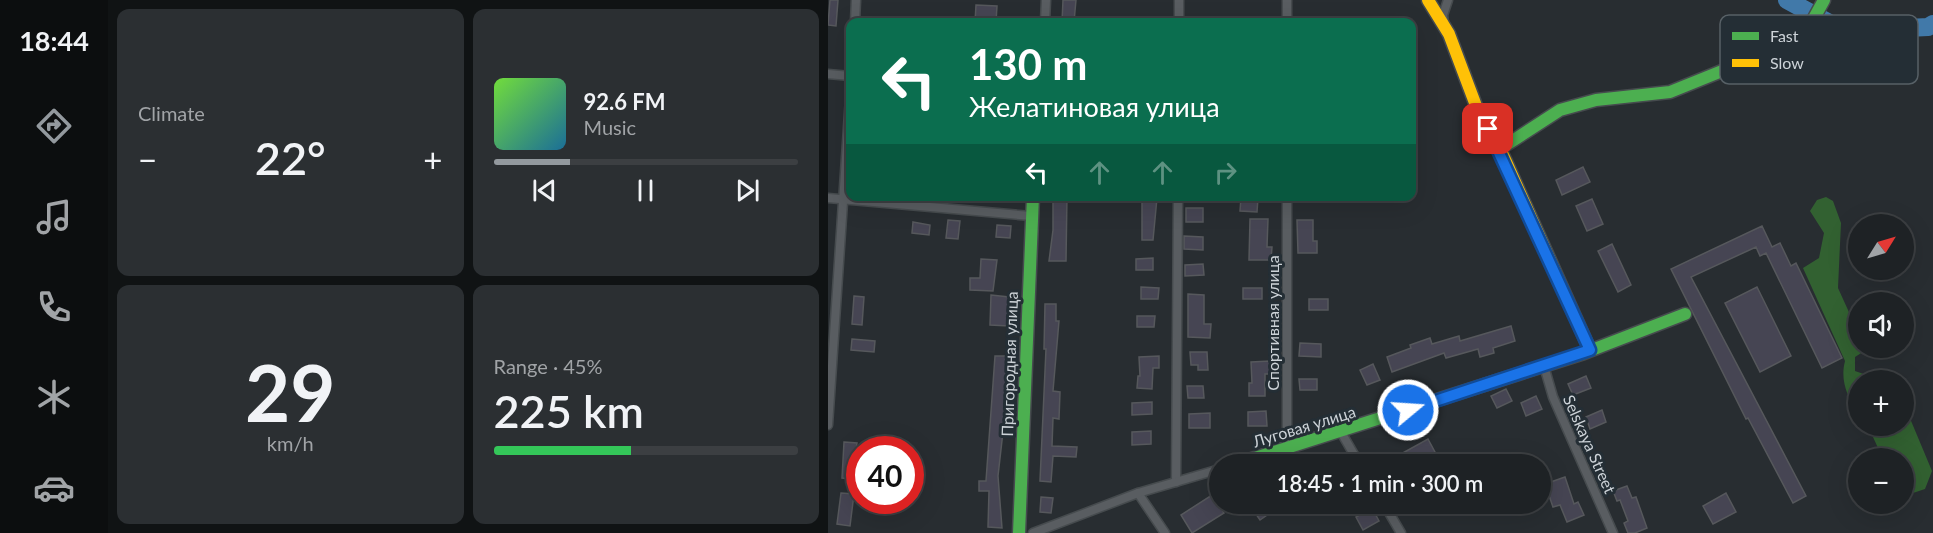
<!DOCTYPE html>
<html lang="en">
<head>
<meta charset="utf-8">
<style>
	:root { --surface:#1e2225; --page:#2b2f32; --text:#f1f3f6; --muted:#a1a4a7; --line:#3c3f42; --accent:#93999e }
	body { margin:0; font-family:Lato,sans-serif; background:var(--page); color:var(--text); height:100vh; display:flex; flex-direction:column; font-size:22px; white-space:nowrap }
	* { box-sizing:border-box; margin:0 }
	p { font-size:20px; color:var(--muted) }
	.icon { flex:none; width:33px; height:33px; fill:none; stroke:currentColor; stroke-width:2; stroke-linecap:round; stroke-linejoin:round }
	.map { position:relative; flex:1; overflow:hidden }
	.panel { display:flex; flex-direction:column; gap:9px; padding:9px; background:#101314; width:720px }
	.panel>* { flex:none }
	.guide { position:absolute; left:18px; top:18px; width:570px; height:183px; border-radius:12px; box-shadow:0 6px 24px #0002,0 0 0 2px var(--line); background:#0b6e4f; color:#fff; overflow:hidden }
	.needle { width:39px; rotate:53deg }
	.tools { position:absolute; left:1020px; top:214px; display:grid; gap:12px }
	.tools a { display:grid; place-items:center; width:66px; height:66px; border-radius:50%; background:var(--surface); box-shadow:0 6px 24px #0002,0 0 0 2px var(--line); font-size:30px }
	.speed { position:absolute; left:18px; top:436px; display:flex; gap:12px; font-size:30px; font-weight:700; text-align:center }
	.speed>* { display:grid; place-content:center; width:78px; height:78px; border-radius:50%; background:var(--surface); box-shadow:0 6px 24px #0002,0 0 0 2px var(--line); line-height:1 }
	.speed .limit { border:9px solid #d22; background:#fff; color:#111 }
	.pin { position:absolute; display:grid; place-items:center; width:51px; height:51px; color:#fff; margin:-26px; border-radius:12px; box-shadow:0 3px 9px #0006 }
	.me { position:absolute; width:66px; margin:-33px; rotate:72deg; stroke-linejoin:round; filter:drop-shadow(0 0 4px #0008) }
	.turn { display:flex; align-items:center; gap:21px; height:126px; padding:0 24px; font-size:27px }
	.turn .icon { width:78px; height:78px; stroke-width:2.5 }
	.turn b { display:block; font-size:42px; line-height:51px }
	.lanes { display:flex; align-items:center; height:57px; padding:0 24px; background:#0003; justify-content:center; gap:30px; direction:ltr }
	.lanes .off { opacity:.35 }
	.big { font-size:45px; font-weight:600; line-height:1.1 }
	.panel .widget { flex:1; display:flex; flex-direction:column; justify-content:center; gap:9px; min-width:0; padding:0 21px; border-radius:12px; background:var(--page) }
	.panel .dial { align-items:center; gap:0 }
	.dial b { font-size:78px; line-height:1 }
	.song { display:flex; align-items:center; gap:18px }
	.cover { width:72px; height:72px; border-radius:9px; background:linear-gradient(135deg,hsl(100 70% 55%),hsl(200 70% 35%)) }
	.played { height:6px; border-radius:3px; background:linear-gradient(90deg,var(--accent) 25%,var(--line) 25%) }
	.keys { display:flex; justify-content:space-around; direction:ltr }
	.heat { display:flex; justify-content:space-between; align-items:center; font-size:33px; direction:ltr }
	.charge { height:9px; border-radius:4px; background:linear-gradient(90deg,#34c759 45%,var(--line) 0) }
	.panel .tiles { flex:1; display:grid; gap:9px; grid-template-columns:repeat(2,1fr) }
	.trip { position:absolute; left:381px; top:454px; width:342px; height:60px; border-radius:30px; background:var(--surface); box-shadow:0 6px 24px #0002,0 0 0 2px var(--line); font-weight:600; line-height:60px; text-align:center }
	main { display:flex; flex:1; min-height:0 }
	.dock { display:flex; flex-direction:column; width:108px; justify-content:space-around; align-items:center; background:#0c0e0f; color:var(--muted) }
	.dock .icon { width:42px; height:42px }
	.dock .active { color:var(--accent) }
	.dock b { font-size:27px; color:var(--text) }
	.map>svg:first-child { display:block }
	.forest { fill:#326131 }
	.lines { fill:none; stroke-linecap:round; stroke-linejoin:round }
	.river { stroke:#4179a9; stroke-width:18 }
	.building { fill:#464553; stroke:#56585c; stroke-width:1.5 }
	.street-casing { stroke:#464b4e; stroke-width:11 }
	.fast-casing { stroke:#464b4e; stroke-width:15 }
	.slow-casing { stroke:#464b4e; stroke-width:15 }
	.street { stroke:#595d61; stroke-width:8 }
	.fast { stroke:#4caf50; stroke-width:12 }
	.slow { stroke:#ffc107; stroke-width:12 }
	.route-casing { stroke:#114b97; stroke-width:15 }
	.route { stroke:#1a73e8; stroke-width:10 }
	.labels { text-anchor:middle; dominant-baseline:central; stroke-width:6; stroke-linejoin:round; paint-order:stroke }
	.street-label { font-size:16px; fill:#cdd3d8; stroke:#242e35 }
	.key { fill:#242e35; stroke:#576066; stroke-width:1.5 }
	.key-label { font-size:16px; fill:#cdd3d8 }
</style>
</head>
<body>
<main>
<nav class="dock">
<b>18:44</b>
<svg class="icon active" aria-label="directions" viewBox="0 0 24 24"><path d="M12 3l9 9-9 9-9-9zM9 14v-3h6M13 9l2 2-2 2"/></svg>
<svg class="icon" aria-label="music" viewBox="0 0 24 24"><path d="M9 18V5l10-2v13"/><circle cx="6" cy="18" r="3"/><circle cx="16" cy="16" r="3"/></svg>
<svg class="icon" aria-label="phone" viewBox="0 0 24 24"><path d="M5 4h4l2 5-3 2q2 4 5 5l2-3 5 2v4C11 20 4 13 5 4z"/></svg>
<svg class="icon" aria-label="climate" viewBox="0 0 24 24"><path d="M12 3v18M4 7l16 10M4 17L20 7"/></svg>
<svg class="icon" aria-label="car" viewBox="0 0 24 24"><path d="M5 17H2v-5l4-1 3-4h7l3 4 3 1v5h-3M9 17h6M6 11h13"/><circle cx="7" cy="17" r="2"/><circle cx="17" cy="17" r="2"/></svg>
</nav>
<section class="panel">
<div class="tiles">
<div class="widget"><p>Climate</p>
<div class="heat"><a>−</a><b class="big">22°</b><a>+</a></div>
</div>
<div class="widget">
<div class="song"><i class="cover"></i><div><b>92.6 FM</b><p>Music</p></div></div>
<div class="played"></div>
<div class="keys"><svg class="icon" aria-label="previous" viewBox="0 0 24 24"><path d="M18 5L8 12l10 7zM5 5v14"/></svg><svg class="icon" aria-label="pause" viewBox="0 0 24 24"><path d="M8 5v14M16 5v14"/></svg><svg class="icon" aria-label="next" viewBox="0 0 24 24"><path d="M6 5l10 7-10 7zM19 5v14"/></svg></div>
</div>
<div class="widget dial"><b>29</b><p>km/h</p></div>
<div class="widget"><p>Range · 45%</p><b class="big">225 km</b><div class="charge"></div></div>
</div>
</section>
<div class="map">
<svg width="1105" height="533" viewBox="0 0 1105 533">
	<rect width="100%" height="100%" fill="#282d31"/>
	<g class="forest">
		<path d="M998,197L1005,201L1013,223L1010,288L1030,332V348L1038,350L1027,357V371L1056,381H1030V412C1019,397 1012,380 1017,361L975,268L991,258L996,233L982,211L989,200Z"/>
		<path d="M1076,409L1081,416L1104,471L1097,489L1079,495L1076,493V459H1055L1040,426H1076Z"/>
	</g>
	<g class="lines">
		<path class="river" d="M959,0L1016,31L1100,27L1105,24"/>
	</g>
	<g class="building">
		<path d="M2,0H10L8,26L0,25Z"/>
		<path d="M235,0H248L246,22H234Z"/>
		<path d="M148,5L169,6L168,22H147Z"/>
		<path d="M755,167L762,182L734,195L728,180Z"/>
		<path d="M225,196H239L238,261H221L225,230Z"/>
		<path d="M413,197L430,198L429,212L412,211Z"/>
		<path d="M314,198H329L325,240H314Z"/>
		<path d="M764,199L775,224L759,231L748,206Z"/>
		<rect x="358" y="208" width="17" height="14"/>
		<path d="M422,219H440L439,247H444L443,260H421Z"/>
		<path d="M120,220L132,221L130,239L118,238Z"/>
		<path d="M469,220H485V241H489V253H470Z"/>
		<path d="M85,222L102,225L101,235L84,233Z"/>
		<path d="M169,225L183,226L182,238L168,237Z"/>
		<path d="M934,226L944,247L952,243L963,266L968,263L1014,358L994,368L938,253L932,256L928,247L863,277L978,496L965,503L920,418L918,419L843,269Z"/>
		<path d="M356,236L375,237V250L356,249Z"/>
		<path d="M784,244L803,285L790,292L770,251Z"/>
		<path d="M325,258V270H308V259Z"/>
		<path d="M153,259L169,260L165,291L142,290V278H152Z"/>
		<path d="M375,264L376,275L357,276V265Z"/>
		<path d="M313,287L331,288L330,299H313Z"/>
		<path d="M929,287L963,356L932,372L897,303Z"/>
		<rect x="415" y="288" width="19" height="11"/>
		<path d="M360,294L376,295V324H383L382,338L360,337Z"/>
		<path d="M163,295L181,297V326L162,325Z"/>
		<path d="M26,296L36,297L34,325L24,324Z"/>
		<rect x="481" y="299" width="19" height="11"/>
		<path d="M217,304H228V321H231L225,391L232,392L231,419L225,418L224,446L249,447L248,457L225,456L223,482L212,481L218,349H216Z"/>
		<path d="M309,316H327L326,327H309Z"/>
		<path d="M683,326L687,341L665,348L666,353L652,357L650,349L618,358L616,353L564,372L559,357L583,348L582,345L602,338L604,344L631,336L632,341Z"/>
		<path d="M24,339L47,341L46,352L23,350Z"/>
		<path d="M472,343L493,344V357L471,356Z"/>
		<path d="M362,352H379L380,370H370V365H363Z"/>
		<path d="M167,356H179L177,414L170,476L174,528L160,527L161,491H151V481H158Z"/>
		<path d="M331,356V368H325L324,389L309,388L310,376H312L311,357Z"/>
		<path d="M442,361V374H437V396H421V383H424L423,362Z"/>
		<path d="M545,364L552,380L539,385L532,370Z"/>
		<path d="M758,376L763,388L745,395L740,384Z"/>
		<path d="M471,379H489V390H472Z"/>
		<path d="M359,386H375L376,398H360Z"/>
		<path d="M678,389L684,401L669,408L663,396Z"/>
		<path d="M708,396L714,409L698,416L693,403Z"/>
		<path d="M324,402V414L304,415V403Z"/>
		<path d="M774,410L778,422L762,429L758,417Z"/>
		<path d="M438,411L439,426H420V412Z"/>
		<path d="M382,413V428H361V414Z"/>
		<path d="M323,431V444L304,445V432Z"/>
		<path d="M600,439L608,454L588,465H553Z"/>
		<path d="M16,442L29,443L23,479L14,478Z"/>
		<path d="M737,477L746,504L750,502L756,515L739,522L732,505L725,507L717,484Z"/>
		<path d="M799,486L804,498L808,497L819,528L807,533H800L796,523L800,521L792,500L789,501L785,491Z"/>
		<path d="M13,493L26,494L22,526L9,524Z"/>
		<path d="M898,493L908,512L885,524L875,506Z"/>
		<path d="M384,495L396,513L364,533L353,515Z"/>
		<path d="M213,497L225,498L223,513L212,512Z"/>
		<path d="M421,504H455L432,520Z"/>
		<path d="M544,508L551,521L535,530L528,517Z"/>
	</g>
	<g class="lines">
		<g class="street-casing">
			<g id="street">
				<path d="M459,0V22"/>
				<path d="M27,22L28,0"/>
				<path d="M217,22L218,0"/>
				<path d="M351,22V0"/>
				<path d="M616,23L615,15L620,0"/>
				<path d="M0,74L22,76"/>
				<path d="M459,196V449"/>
				<path d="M0,198L203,216"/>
				<path d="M716,366L725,397L785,533"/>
				<path d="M0,425L22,98"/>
				<path d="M513,432L532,465"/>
				<path d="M348,482L350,196"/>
				<path d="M310,493L337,533"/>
				<path d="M556,504L573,533"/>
				<path d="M205,533L310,493L392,469"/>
			</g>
		</g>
		<g class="fast-casing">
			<g id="fast">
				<path d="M672,149L732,110L768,100L842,92L894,71L964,58L996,0"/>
				<path d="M405,465L756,353L857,314"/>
				<path d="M191,533L205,196"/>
			</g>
		</g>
		<g class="slow-casing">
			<path id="slow" d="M600,0L621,34L650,111L671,146L762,350"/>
		</g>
		<use href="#street" class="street"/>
		<use href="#fast" class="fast"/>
		<use href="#slow" class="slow"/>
	</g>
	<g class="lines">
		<g class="route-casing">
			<path id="route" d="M580,410L762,350L660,129"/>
		</g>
		<use href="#route" class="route"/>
	</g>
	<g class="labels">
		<g class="street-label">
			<text transform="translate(444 323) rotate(-90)">Спортивная улица</text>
			<text transform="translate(181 364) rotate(-88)">Пригородная улица</text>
			<text transform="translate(476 426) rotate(-17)">Луговая улица</text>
			<text transform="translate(762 444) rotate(66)">Selskaya Street</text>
		</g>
	</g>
	<rect x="892" y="15" width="198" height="69" rx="9" class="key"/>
	<rect x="904" y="32" width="27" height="8" fill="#4caf50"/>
	<rect x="904" y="59" width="27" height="8" fill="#ffc107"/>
	<g class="key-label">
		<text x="942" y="42">Fast</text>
		<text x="942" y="69">Slow</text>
	</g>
</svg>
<div class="tools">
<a><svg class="needle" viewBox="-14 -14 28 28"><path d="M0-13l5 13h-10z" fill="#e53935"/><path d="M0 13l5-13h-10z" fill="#a1a4a7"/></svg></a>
<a><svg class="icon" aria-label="sound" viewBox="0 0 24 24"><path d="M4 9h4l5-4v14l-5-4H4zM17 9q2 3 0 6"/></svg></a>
<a>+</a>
<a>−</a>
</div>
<div class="speed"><div class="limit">40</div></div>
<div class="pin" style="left:660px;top:129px;background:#d93025"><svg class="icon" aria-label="arrive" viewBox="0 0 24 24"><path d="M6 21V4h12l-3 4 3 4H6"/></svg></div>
<svg class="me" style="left:580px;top:410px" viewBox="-20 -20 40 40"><circle r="17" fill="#1a73e8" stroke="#fff" stroke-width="3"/><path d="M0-11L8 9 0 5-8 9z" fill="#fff"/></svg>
<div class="trip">18:45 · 1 min · 300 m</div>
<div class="guide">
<div class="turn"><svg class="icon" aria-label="left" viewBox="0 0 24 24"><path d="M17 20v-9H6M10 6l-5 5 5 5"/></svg><div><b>130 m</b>Желатиновая улица</div></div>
<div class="lanes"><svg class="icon" aria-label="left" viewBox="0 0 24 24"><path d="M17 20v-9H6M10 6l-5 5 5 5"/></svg><svg class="icon off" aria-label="ahead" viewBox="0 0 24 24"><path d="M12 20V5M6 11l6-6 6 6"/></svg><svg class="icon off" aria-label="ahead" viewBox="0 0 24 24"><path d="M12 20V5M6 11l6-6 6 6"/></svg><svg class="icon off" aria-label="right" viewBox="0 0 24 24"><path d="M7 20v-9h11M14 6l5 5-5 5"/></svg></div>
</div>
</div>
</main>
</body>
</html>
